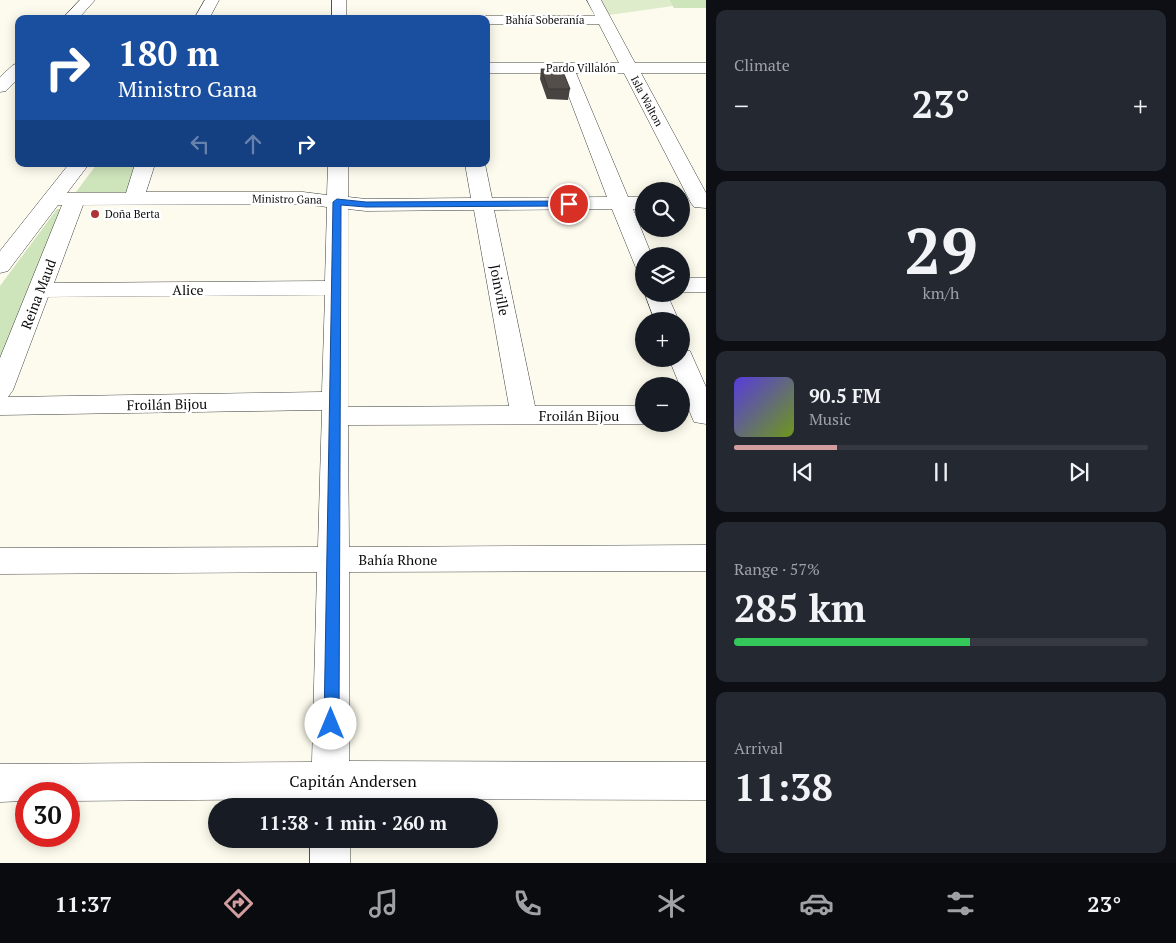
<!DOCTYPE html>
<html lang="en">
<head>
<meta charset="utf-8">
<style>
	:root { --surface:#171b24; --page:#242831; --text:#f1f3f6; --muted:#9ea1a6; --line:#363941; --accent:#d29d9f }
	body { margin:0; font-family:"PT Serif",serif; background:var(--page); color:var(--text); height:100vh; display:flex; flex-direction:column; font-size:19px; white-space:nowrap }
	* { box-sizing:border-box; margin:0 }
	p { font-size:16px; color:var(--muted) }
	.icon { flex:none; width:28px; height:28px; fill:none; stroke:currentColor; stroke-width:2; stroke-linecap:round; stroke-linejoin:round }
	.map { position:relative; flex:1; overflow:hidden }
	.details { display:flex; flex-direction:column; gap:10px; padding:10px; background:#0d0f14; width:470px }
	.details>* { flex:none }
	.banner { position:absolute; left:15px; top:15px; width:475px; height:152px; border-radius:10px; box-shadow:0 2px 12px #0003; background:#1a4fa0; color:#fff; overflow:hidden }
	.buttons { position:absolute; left:635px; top:182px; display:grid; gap:10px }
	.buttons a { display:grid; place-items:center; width:55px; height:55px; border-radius:50%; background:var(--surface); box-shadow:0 2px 12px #0003; font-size:25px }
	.speed { position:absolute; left:15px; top:782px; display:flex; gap:10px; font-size:25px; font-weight:700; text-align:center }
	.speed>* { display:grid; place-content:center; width:65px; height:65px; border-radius:50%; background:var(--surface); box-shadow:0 2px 12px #0003; line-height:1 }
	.speed .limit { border:8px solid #d22; background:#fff; color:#111 }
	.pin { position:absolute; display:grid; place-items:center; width:42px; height:42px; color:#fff; margin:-21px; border:2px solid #fff; border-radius:50%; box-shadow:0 1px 5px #0007 }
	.me { position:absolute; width:55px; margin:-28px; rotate:0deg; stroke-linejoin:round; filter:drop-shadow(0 0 4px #0008) }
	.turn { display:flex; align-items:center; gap:18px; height:105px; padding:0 20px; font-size:22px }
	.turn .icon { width:65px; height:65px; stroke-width:2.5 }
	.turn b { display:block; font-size:35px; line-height:42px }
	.lanes { display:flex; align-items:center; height:48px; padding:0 20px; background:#0003; justify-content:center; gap:25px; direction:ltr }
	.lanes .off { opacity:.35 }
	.big { font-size:38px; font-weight:700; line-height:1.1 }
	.details .card { flex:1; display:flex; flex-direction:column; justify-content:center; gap:8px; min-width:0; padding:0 18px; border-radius:10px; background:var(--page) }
	.details .dial { align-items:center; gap:0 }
	.dial b { font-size:65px; line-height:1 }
	.song { display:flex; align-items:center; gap:15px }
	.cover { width:60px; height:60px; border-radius:8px; background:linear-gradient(135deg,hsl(250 70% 55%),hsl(80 70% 35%)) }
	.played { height:5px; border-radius:2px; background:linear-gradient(90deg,var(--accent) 25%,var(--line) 25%) }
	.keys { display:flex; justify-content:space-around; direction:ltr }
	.heat { display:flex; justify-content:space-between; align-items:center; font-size:28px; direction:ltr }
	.charge { height:8px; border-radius:4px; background:linear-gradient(90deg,#34c759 57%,var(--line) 0) }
	.trip { position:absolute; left:208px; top:798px; width:290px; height:50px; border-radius:25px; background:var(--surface); box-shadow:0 2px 12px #0003; font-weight:700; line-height:50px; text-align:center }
	.menu { display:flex; height:80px; justify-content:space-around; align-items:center; background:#090b0e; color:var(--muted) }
	.menu .icon { width:35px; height:35px }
	.menu .selected { color:var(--accent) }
	.menu b { font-size:22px; color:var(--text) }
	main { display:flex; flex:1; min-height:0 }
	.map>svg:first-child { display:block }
	.green { fill:#cee4bb }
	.pitch { fill:#dfeccb }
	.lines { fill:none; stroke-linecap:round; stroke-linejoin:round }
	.minor-casing { stroke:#3f3f3f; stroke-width:1 }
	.minor { fill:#fff; fill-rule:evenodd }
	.wall { fill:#474340 }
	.building { fill:#534e4a; stroke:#3a3734 }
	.route { fill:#1a73e8; stroke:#114b97 }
	.poi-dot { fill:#ad3434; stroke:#fff; stroke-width:2 }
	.labels { text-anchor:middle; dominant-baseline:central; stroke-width:5; stroke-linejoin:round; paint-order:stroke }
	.far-street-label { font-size:11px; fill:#0c0c0c; stroke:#fff }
	.far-poi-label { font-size:11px; fill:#0c0c0c; stroke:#fff; text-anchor:start }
	.street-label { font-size:14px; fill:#0c0c0c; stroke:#fff }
	.near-street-label { font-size:16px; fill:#0c0c0c; stroke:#fff }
</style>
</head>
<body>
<main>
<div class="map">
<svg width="706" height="863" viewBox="0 0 706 863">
	<rect width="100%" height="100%" fill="#fdfbed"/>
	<g class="green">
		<path d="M669,0H706V8H674Z"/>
		<path d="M97,164H137L127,192H76Z"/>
		<path d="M57,209H67L0,366V286Z"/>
	</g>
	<path class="pitch" d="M601,0H669L673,6L609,15Z"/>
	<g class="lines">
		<g class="minor-casing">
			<g id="minor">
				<path d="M80,0H95L78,19H62Z"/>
				<path d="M205,0H219L209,19H194Z"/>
				<rect x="332" y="0" width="14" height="19"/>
				<path d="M587,0H601L635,63H706V73H641L706,193V208L694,207L691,203L624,73H576L628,197H644V209H633L652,256H644V270L636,268L612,209L494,210L535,406H644V424H646L348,425L349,547L706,545V571L349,572V761L706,762V800L349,799V806H311V799L69,801V794H26V801L0,802V764L312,762L317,572L0,574V548L318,547L322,410L0,415V358L62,205H58L8,271L0,273V251L69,164H89L67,193H126L135,164H155L146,192H303L327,195L328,164H348V197L366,199L471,198L465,164H485L492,198L607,197L560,73H486V63H619L599,24H486V19H479L486,16H595ZM303,204L327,207L325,281L54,283L83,205ZM348,209L366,211L474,210L509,406L348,407ZM325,295L322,392L8,397L13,390L48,297Z"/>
				<path d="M19,63V78L6,91L0,92V77L13,65Z"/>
				<rect x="681" y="278" width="25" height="14"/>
				<path d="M645,294H667L679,321H655Z"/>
				<path d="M681,349L690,351L706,387V424L694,422L681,391V386H680L669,359H681Z"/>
				<rect x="310" y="839" width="40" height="24"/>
			</g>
		</g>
		<use href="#minor" class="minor"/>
	</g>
	<path class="wall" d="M541,69L570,89L568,100L547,99L540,79Z"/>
	<path class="building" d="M541,69H562L570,89H548Z"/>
	<path class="route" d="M337,199L366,202L569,201L573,204L569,206L366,207L341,205L339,724L336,729L331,731L326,729L324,724L333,202Z"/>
	<circle class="poi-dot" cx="95" cy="214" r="5"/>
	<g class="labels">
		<g class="far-street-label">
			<text x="545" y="20">Bahía Soberanía</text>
			<text x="581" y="68">Pardo Villalón</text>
			<text transform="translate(647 101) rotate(62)">Isla Walton</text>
			<text transform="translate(287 199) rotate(1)">Ministro Gana</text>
		</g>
		<g class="far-poi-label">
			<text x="105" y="214">Doña Berta</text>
		</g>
		<g class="street-label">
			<text x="188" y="289">Alice</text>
			<text transform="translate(500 290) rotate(79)">Joinville</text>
			<text transform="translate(38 294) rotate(-69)">Reina Maud</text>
			<text transform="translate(167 404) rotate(-1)">Froilán Bijou</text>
			<text x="579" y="415">Froilán Bijou</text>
			<text x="398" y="559">Bahía Rhone</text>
		</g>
		<g class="near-street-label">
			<text x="353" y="781">Capitán Andersen</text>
		</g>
	</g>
</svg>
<div class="buttons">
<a><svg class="icon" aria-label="search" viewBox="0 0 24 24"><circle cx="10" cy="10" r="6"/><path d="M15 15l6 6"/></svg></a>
<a><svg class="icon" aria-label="layers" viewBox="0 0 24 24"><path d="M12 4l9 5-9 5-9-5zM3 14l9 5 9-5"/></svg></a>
<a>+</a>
<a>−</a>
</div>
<div class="speed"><div class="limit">30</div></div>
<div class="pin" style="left:569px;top:204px;background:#d93025"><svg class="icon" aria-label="arrive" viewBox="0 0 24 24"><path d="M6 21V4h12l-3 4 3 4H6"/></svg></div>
<svg class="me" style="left:331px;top:724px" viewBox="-20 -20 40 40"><circle r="19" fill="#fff"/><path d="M0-13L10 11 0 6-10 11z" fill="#1a73e8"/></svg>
<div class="trip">11:38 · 1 min · 260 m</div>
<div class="banner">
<div class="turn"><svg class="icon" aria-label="right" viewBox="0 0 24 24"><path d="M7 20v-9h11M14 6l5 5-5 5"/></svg><div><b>180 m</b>Ministro Gana</div></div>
<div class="lanes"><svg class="icon off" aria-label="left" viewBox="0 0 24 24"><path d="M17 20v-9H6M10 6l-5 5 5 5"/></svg><svg class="icon off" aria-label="ahead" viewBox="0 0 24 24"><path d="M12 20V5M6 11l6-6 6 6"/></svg><svg class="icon" aria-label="right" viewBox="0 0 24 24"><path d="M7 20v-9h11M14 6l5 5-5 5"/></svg></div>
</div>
</div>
<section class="details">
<div class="card"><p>Climate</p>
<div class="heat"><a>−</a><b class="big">23°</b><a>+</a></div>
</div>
<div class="card dial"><b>29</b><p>km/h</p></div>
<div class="card">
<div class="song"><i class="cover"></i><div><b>90.5 FM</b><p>Music</p></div></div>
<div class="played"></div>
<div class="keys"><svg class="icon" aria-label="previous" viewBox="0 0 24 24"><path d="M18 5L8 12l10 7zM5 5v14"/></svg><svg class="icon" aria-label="pause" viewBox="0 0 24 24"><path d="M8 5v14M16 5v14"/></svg><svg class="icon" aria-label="next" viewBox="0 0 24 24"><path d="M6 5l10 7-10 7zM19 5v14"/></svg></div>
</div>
<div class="card"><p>Range · 57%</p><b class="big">285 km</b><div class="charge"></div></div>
<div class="card"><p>Arrival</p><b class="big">11:38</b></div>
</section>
</main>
<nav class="menu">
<b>11:37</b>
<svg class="icon selected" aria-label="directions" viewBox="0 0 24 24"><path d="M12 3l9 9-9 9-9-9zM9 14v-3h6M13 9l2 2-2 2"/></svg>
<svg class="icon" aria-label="music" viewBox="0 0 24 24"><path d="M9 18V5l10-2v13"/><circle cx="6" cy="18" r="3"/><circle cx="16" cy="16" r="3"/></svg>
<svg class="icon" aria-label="phone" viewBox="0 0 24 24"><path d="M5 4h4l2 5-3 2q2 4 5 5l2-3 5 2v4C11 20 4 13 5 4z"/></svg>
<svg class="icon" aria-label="climate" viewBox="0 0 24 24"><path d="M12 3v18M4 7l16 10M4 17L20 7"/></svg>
<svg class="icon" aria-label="car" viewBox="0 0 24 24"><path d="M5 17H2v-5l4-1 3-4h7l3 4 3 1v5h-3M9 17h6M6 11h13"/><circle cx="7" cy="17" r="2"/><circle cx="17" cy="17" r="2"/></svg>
<svg class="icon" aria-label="filters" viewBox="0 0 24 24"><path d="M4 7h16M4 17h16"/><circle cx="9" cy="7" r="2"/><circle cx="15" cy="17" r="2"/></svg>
<b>23°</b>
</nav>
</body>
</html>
